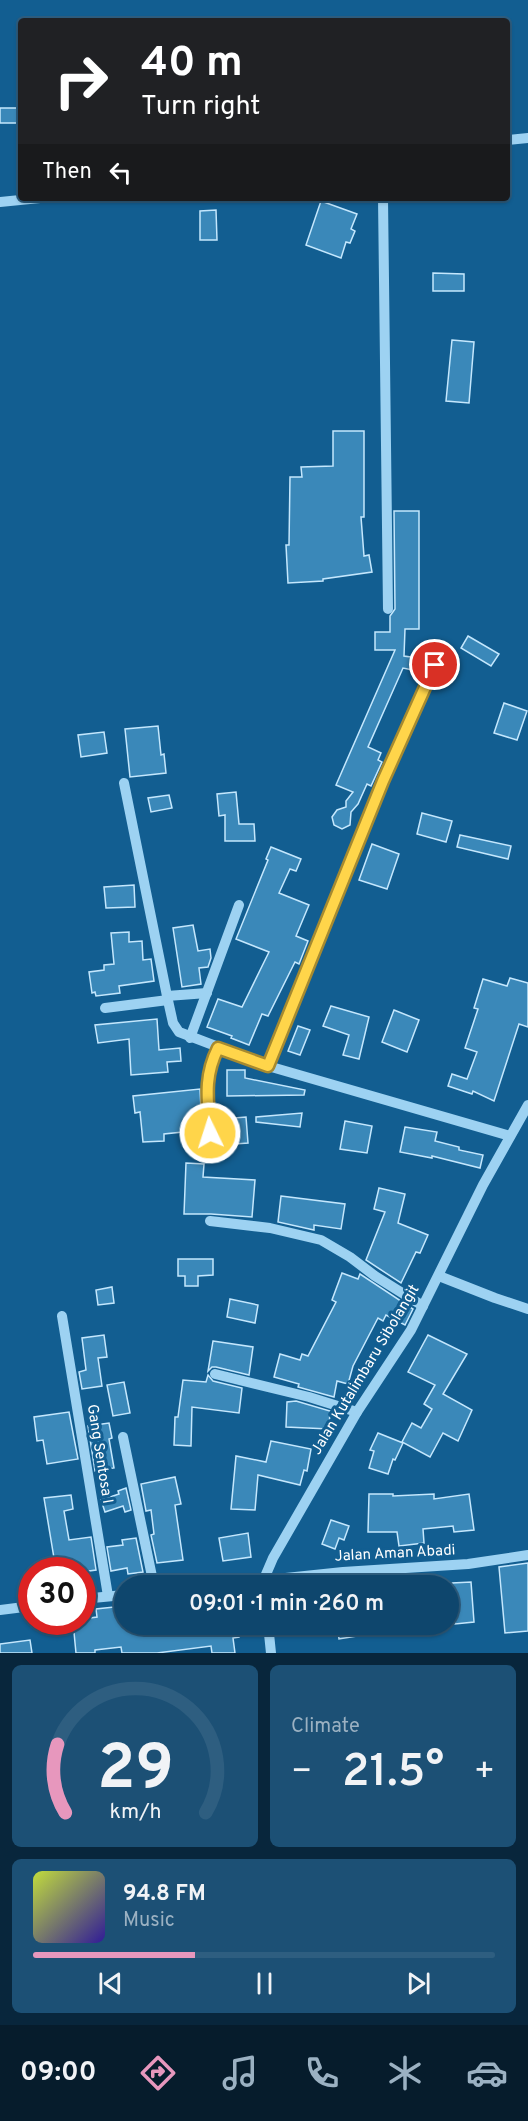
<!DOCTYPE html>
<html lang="en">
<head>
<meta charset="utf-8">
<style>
	:root { --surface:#0e466d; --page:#1c5075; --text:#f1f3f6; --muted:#9bb1c2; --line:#2e5e80; --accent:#e797bd }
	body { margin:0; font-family:Overpass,sans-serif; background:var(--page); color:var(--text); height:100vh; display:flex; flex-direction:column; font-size:22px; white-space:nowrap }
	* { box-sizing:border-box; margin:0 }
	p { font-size:20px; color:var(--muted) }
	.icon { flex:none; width:33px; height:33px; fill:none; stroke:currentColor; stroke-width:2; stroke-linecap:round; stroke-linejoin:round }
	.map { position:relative; height:1653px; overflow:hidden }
	.sheet { display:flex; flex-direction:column; gap:12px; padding:12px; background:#08263c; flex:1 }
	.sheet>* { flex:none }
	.hud { position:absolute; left:18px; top:18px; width:492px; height:183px; border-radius:6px; box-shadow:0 2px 4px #0004,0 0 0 2px var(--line); background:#202124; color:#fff; overflow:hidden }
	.speed { position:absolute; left:18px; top:1557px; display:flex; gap:12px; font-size:30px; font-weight:700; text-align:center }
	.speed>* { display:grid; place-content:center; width:78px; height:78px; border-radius:50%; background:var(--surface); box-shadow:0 2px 4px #0004,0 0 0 2px var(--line); line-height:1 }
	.speed .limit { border:9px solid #d22; background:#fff; color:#111 }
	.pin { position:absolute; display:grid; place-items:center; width:51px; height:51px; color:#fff; margin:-26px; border:3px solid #fff; border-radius:50%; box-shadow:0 2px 6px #0007 }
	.me { position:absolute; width:66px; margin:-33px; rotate:356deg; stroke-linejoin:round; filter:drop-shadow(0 0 4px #0008) }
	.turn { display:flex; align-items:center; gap:21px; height:126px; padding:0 24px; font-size:27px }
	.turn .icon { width:78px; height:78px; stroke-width:2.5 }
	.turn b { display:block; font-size:42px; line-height:51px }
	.then { display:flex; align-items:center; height:57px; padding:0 24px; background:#0003; gap:12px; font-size:22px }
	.big { font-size:45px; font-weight:600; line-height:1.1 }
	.sheet .tile { flex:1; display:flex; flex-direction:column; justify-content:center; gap:9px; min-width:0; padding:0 21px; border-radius:9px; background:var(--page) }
	.sheet .dial { align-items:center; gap:0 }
	.dial svg { height:156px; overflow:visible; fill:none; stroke:var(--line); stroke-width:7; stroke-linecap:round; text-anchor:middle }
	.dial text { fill:var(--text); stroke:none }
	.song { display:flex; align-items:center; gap:18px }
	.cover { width:72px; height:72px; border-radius:9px; background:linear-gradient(135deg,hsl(70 70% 55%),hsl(250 70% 35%)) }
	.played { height:6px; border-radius:3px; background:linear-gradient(90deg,var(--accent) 35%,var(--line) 35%) }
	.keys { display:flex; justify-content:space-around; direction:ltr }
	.heat { display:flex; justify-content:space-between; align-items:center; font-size:33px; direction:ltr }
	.sheet .tiles { flex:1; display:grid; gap:12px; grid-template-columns:1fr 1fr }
	.tile:last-child { grid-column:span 2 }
	.trip { position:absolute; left:114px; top:1575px; width:345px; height:60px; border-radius:30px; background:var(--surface); box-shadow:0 2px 4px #0004,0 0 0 2px var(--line); font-weight:600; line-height:60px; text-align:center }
	.menu { display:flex; height:96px; justify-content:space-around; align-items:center; background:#061c2c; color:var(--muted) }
	.menu .icon { width:42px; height:42px }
	.menu .selected { color:var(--accent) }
	.menu b { font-size:27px; color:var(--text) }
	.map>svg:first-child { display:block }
	.building { fill:#3a88b9; stroke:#c4e7fd; stroke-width:1.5 }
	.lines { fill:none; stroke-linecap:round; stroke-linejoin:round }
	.minor { stroke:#9dd2f2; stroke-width:10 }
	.route-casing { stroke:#a68a30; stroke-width:15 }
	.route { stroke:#ffd54a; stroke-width:10 }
	.labels { text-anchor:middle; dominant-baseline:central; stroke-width:6; stroke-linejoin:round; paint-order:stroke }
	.street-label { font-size:15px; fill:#fff; stroke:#125e91 }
</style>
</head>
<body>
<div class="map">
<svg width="528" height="1653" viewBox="0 0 528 1653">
	<rect width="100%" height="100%" fill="#125e91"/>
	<g class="building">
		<rect x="0" y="108" width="21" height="15"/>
		<path d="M321,201L357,214L351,229L355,231L350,243L346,242L341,258L306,245Z"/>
		<path d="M216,210L217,240H200V211Z"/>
		<path d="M433,273L464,274V291H433Z"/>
		<path d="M452,340L474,342L469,403L446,401Z"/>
		<path d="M333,431H364V517H361L364,556L369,555L372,572L323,579V581L288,583L286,545H289L290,477H302L301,467L333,466Z"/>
		<path d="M394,511H419V629H405L404,656L425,659L423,672L403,668L368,747L381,753L378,760L382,762L371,786L367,784L358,804L351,812L350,825L342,829L334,825L332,817L337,810L346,807V801L353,792L336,785L395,650H375V632H390V616L395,609Z"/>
		<path d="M468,636L499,654L491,666L461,648Z"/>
		<path d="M504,703L527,711L517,740L494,733Z"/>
		<path d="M158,726L161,755L164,754L166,773L130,777L125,729Z"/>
		<path d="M104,732L107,753L81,757L78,735Z"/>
		<path d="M236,792L239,824H254L255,841H225V815L219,816L217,794Z"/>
		<path d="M169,795L172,808L151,812L148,798Z"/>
		<path d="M422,813L452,821L446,842L417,834Z"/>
		<path d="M460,835L511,846L508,859L457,847Z"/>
		<path d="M372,844L399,854L387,889L359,880Z"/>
		<path d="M271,847L301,859L296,871L290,869L279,893L309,905L296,936L308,941L299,964L295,962L268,1016L262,1014L249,1045L231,1038L232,1036L207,1027L218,999L242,1007L269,952L236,939L268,860L266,859Z"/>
		<path d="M134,885L135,907L106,908L104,887Z"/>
		<path d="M193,925L198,951L210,949L211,958L208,967L199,968L201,984L182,987L173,928Z"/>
		<path d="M129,932V942L142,941L143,960L151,959L154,981L119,986L120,993L96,996L95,992L92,993L89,972L104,970V965L114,964L111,933Z"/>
		<path d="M510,978L528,983V1027L519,1024L494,1101L473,1091L472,1094L448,1086L452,1074L467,1079L477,1052L465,1048L478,1009L474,1008L483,979L507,986Z"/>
		<path d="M331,1006L369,1017L359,1059L343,1055L349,1035L323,1026Z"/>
		<path d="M394,1010L419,1020L407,1052L382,1042Z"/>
		<path d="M157,1019L159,1050L180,1048L181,1061L167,1062L168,1072L131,1075L129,1039L98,1043L95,1025Z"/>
		<path d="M298,1026L310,1030L300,1055L288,1051Z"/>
		<path d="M227,1070H245V1078L305,1090L304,1095L227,1096Z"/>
		<path d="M200,1089L202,1130L164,1134V1141L143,1142L140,1112L135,1113L133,1096Z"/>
		<path d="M302,1113L300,1127L256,1122V1117Z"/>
		<path d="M246,1117L248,1143L235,1144L234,1131L223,1132L222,1119Z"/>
		<path d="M345,1121L372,1126L367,1153L340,1149Z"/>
		<path d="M405,1127L437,1132L435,1141L459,1147V1150L483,1155L480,1168L432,1156V1158L400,1152Z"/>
		<path d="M186,1163L204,1164L203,1177L255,1180L252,1217L211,1214H184Z"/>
		<path d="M379,1188L405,1194L398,1223L428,1235L420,1253L416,1252L401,1283L366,1260L385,1212L374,1209Z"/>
		<path d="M281,1196L345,1204L341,1229L314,1225V1230L278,1222Z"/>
		<path d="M178,1259H213V1275L198,1276V1286H185V1276H178Z"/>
		<path d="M342,1273L358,1279L360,1274L413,1309L405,1325L386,1315L383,1321L378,1318L353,1366L348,1384L337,1381L334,1397L298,1387L299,1384L274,1377L280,1354L300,1360L302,1354L308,1356L336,1302L332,1300Z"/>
		<path d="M112,1287L114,1303L98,1305L96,1290Z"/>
		<path d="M230,1299L258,1305L255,1323L227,1317Z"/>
		<path d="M104,1335L107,1357L98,1358L102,1386L82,1389L79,1372L86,1370L82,1338Z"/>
		<path d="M428,1335L467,1354L443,1394L472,1410L458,1441L443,1433L430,1457L402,1442L412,1423L421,1428L432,1409L424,1404L435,1385L408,1372Z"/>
		<path d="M213,1341L253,1347L249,1375L216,1367H212L208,1371Z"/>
		<path d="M208,1375L213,1381L242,1388L239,1413L192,1407L191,1446L174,1445L175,1417H178L183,1380L206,1382Z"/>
		<path d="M124,1382L130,1413L113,1416L107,1385Z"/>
		<path d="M296,1401L330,1411L329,1429L286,1427L287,1402Z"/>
		<path d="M69,1412L78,1459L47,1464L43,1440L37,1441L34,1417Z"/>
		<path d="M109,1423L112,1438L109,1439L114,1468L95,1471L88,1426Z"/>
		<path d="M378,1433L403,1443L395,1460L393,1459L388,1474L369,1468L374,1451L370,1450Z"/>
		<path d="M271,1441L311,1449L307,1471L304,1470L300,1485L258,1475L255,1510L231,1509L236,1456L266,1462Z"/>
		<path d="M175,1477L181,1504L175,1505L183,1560L157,1563L151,1535L154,1534L151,1510L146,1511L141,1484Z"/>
		<path d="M126,1488L131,1510L125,1512L123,1506L105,1512L101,1500L119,1494L118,1491Z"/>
		<path d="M369,1494H393V1496L434,1494V1499L469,1494L474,1530L454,1532L453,1526L423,1529L424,1543L399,1546L397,1532H368Z"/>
		<path d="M71,1495L73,1509L64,1511L69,1540L91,1537L96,1570L82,1572V1570H56L44,1498Z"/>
		<path d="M331,1520L349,1526L344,1540L339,1538L335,1549L322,1544Z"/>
		<path d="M248,1533L251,1557L223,1561L219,1538Z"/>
		<path d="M136,1538L143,1572L128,1574L127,1568L111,1571L107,1547L123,1545L122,1540Z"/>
		<path d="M528,1563V1631L505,1633L499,1567Z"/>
		<path d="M379,1577L380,1586H347V1579Z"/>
		<path d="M471,1582L474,1622L455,1624L452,1583Z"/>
		<path d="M114,1607L115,1612L124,1611V1624H238L239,1637L233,1638L235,1653H212L211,1646L157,1653H122L121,1647L95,1650V1653H76L73,1622H82V1619L97,1617L96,1609Z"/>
		<path d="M337,1624H388V1631L339,1639Z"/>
		<path d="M30,1640L32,1653H0V1644Z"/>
	</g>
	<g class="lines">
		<g class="minor">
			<path d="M507,140L528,138"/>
			<path d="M383,198L388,609"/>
			<path d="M0,202L40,198"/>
			<path d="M124,783L167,996L173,1023L179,1032L268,1066L510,1136"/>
			<path d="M167,996L207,993"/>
			<path d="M105,1008L168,1000"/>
			<path d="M190,1038L239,905"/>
			<path d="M268,1066L383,781L435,665"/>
			<path d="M210,1133C208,1101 203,1078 218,1048"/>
			<path d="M210,1221L270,1228L321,1240L350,1257L375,1276L423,1306"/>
			<path d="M439,1276L495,1298L528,1309"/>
			<path d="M62,1316L108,1596"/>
			<path d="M215,1374L309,1397L357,1412"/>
			<path d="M123,1437L154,1586"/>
			<path d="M208,1586L343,1572L468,1564L528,1555"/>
			<path d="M265,1586L264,1579L273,1558L357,1412L411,1330L483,1185L528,1105"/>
			<path d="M82,1599L124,1595"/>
			<path d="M0,1610L32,1606"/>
			<path d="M268,1624L271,1653"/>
		</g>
	</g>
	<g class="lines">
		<g class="route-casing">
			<path id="route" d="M210,1133C208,1101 203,1078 218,1048L268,1066L383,781L435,665"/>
		</g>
		<use href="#route" class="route"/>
	</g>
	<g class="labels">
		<g class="street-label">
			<text transform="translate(366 1370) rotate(-59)">Jalan Kutalimbaru Sibolangit</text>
			<text transform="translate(99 1454) rotate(81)">Gang Sentosa I</text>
			<text transform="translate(395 1554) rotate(-3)">Jalan Aman Abadi</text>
		</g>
	</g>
</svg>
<div class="speed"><div class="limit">30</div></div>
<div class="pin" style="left:435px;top:665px;background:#d93025"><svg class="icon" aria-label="arrive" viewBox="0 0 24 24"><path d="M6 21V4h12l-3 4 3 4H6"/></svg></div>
<svg class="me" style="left:210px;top:1133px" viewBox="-20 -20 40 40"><circle r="17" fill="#ffd54a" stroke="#fff" stroke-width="3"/><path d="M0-11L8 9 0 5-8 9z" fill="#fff"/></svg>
<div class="trip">09:01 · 1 min · 260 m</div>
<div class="hud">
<div class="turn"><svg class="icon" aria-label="right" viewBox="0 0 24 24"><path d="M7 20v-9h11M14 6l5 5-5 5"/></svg><div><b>40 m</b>Turn right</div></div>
<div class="then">Then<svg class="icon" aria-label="left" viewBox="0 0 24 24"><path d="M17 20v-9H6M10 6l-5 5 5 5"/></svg></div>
</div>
</div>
<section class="sheet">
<div class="tiles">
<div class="tile dial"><svg viewBox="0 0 100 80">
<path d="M14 69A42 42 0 1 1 86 69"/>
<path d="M14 69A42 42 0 0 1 10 34" stroke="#e797bd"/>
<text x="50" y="56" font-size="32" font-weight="700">29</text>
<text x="50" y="72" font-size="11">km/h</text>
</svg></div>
<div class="tile"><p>Climate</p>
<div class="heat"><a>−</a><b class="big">21.5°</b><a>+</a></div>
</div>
<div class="tile">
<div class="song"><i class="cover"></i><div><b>94.8 FM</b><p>Music</p></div></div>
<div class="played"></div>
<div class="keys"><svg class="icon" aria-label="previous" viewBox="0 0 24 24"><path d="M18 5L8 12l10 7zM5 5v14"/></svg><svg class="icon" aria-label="pause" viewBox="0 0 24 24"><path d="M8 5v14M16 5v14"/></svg><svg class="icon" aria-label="next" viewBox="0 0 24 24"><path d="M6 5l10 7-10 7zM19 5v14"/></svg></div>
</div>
</div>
</section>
<nav class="menu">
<b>09:00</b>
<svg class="icon selected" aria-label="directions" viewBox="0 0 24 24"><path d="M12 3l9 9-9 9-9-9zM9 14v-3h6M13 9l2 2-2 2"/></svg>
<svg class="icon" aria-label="music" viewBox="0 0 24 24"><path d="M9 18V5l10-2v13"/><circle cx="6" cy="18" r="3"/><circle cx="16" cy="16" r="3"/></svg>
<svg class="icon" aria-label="phone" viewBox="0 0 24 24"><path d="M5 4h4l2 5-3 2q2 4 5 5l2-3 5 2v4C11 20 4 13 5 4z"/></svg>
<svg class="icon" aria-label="climate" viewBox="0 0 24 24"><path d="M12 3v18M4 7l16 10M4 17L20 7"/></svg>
<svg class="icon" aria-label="car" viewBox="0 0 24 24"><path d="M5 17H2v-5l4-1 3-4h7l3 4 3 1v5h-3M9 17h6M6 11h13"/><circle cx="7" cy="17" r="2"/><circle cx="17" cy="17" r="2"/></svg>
</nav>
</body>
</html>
